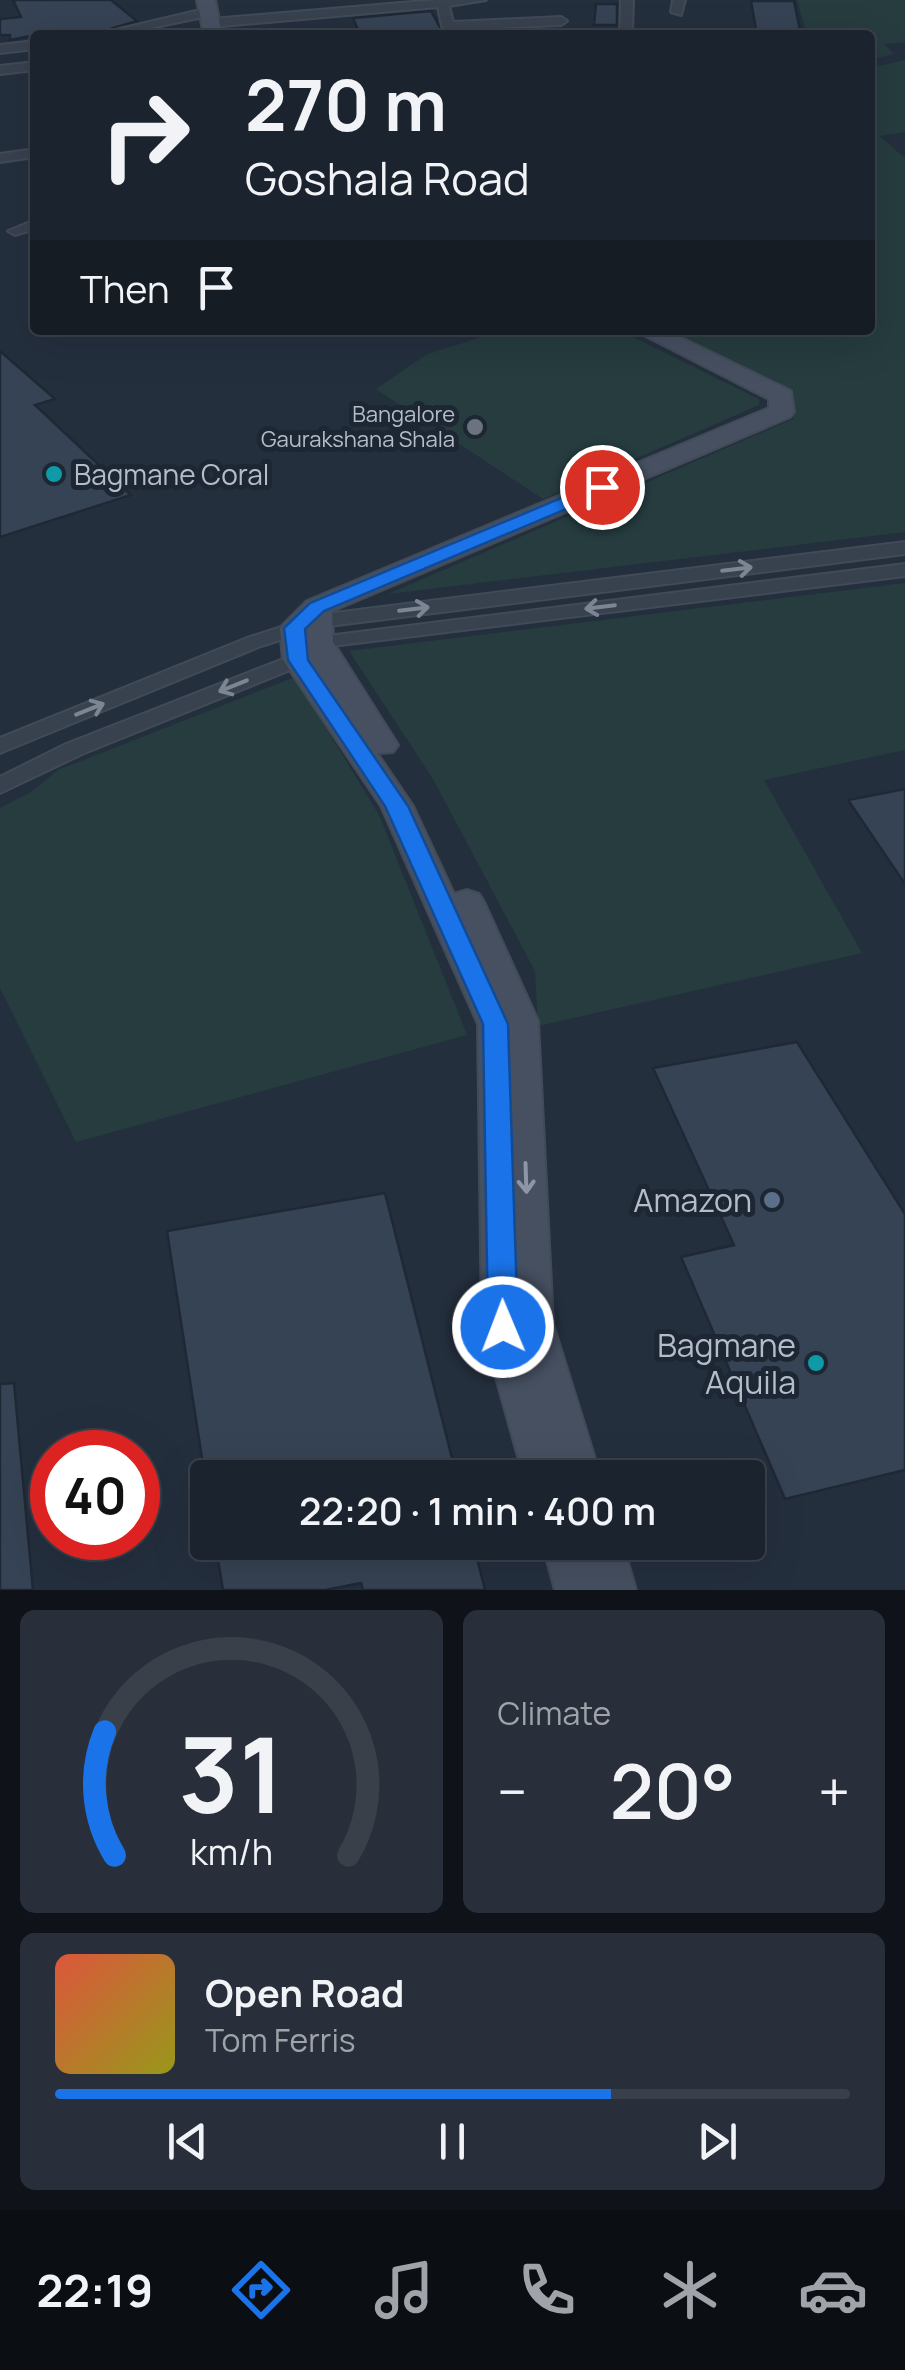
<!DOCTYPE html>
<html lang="en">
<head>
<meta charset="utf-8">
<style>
	:root { --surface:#1b232e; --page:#282f3a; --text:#f1f3f6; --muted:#a0a4aa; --line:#39404a; --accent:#1a73e8 }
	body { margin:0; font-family:Manrope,sans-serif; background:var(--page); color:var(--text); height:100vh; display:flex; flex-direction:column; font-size:38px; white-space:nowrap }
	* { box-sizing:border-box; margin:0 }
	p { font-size:32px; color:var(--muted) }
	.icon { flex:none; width:55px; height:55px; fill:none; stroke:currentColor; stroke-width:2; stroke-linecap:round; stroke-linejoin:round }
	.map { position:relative; height:1590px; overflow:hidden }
	.drawer { display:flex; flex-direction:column; gap:20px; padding:20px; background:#0f1319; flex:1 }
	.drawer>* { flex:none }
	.guide { position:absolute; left:30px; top:30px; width:845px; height:305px; border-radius:10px; box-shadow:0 10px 40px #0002,0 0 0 2px var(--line); background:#1b232e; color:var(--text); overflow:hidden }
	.speed { position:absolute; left:30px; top:1430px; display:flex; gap:20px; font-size:50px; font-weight:700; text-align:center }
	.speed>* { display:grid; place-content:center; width:130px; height:130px; border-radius:50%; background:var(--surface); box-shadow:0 10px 40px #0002,0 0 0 2px var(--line); line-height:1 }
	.speed .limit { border:15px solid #d22; background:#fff; color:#111 }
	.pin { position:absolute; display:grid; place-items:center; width:85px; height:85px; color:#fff; margin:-42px; border:5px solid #fff; border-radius:50%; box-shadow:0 2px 10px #0007 }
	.me { position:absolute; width:110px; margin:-55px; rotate:359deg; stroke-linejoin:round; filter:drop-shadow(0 0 8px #0008) }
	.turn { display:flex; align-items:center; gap:35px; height:210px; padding:0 50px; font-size:45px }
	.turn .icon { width:130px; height:130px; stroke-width:2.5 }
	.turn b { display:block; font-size:70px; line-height:85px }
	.then { display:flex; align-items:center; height:95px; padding:0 50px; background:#0003; gap:20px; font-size:38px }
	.big { font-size:75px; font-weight:600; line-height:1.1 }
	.drawer .card { flex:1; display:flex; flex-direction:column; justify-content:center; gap:15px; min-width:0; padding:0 35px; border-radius:15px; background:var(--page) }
	.drawer .dial { align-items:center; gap:0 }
	.dial svg { height:260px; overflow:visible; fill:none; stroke:var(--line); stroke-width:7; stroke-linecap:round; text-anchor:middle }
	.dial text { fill:var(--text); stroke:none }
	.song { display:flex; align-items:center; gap:30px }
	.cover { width:120px; height:120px; border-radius:15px; background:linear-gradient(135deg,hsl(10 70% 55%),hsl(60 70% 35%)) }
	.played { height:10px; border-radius:5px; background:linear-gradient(90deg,var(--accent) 70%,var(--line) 70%) }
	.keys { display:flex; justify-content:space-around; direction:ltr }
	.heat { display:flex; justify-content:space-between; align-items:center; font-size:55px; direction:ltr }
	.drawer .tiles { flex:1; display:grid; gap:20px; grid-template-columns:1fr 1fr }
	.card:last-child { grid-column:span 2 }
	.trip { position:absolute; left:190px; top:1460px; width:575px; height:100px; border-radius:10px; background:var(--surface); box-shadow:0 10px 40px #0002,0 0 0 2px var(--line); font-weight:600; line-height:100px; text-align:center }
	.menu { display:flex; height:160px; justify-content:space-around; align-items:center; background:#0b0e12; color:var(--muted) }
	.menu .icon { width:70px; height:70px }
	.menu .on { color:var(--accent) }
	.menu b { font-size:45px; color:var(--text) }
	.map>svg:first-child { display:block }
	.green { fill:#263c3f }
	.building { fill:#364354; stroke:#1f2835; stroke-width:2.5 }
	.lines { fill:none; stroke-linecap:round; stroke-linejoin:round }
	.street-casing { stroke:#414a57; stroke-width:4 }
	.secondary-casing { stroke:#414a57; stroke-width:4 }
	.street { fill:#38414e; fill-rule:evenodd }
	.secondary { fill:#465061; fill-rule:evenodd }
	.oneway { stroke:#7c8592 }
	.oneway2 { stroke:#8e96a5 }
	.route { fill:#1a73e8; stroke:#114b97; stroke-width:2.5 }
	.worship-dot { fill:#6b7280; stroke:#1d2633; stroke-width:4 }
	.culture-dot { fill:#0f9aa8; stroke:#1d2633; stroke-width:4 }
	.service-dot { fill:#5c6f8a; stroke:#1d2633; stroke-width:4 }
	.labels { text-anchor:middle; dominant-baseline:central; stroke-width:10; stroke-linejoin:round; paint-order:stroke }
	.far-poi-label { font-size:22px; fill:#b4bcc9; stroke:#1d2633; text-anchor:end }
	.poi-label { font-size:28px; fill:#b4bcc9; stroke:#1d2633; text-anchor:start }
	.near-poi-label { font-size:32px; fill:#b4bcc9; stroke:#1d2633; text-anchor:end }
</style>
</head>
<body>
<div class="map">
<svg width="905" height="1590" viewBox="0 0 905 1590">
	<rect width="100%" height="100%" fill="#242f3e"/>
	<g class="green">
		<path d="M797,0H905V42L885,44L893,54L870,60V35H807Z"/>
		<path d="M905,60V132L879,136L905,158V532L388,594L793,419L788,391L668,330H870V68Z"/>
		<path d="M504,330H619L759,399V405L543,499L376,389L427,354Z"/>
		<path d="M905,583V750L764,780L862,953L538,1026L535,971L433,779L349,651Z"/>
		<path d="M295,677L379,815L467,1035L76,1142L0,988V808L31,792L58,770Z"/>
	</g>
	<g class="building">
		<path d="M13,0H111L137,21L90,35H35L10,40V35H0V19L21,17Z"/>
		<path d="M751,1H794L801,35H757Z"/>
		<path d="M596,4H617V25H594Z"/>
		<path d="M431,11L444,35H360L353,18Z"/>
		<path d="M0,351L55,399L35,405L131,495L0,537Z"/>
		<path d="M905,789V884L848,800Z"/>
		<path d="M797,1042L905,1214V1470L785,1499L681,1257L734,1245L653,1068Z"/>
		<path d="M385,1193L457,1478H205L167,1231Z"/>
		<path d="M14,1383L33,1590H0V1384Z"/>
		<path d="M215,1542H473L485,1590H363L361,1583L325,1590H223Z"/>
	</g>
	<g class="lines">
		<g class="street-casing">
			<g id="street">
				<path d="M436,0H486L449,6L453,22L561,17L567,21L561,25L448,30L442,26L438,7L212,27L206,23L212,19Z"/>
				<path d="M621,0H633L632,35H620Z"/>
				<path d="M673,0H685L681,15L671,12Z"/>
				<path d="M209,8L215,12L213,15L117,35H94Z"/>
				<path d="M35,41V49L0,53V45Z"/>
				<path d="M35,62V70L0,74V66Z"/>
				<path d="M35,149V157L0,162V154Z"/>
				<path d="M35,220V229L15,235L8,231Z"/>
				<path d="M905,542V554L321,627L261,646L0,753V738L247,638L318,615Z"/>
				<path d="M905,564V576L324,647L305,664L82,754L0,793V777L66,744L291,656L311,638Z"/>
			</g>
		</g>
		<g class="secondary-casing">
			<g id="secondary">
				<path d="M197,0H215L222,35H204Z"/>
				<path d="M634,330H665L791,391L794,412L790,417L332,611L333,642L398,745L393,752L377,753L413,806L454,894L467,890L479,894L484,902L538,1021L553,1324L601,1478H524L482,1327L478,1024L381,806L283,660L280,628L307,601L769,408V399Z"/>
				<path d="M542,1542H622L636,1590H555Z"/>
			</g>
		</g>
		<use href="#street" class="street"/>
		<use href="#secondary" class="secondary"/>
	</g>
	<defs><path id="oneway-shaft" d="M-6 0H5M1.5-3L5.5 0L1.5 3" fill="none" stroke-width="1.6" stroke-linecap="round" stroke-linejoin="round" transform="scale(2.5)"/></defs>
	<g class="oneway">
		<use href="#oneway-shaft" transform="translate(737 569) rotate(-7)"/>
		<use href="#oneway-shaft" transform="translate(600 607) rotate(173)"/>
		<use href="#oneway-shaft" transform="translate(414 609) rotate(-7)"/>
		<use href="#oneway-shaft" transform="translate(233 686) rotate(158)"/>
		<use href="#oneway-shaft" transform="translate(90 709) rotate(-22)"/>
	</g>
	<use class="oneway2" href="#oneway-shaft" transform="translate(526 1178) rotate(88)"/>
	<path class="route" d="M602,481L612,487L609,491L324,611L305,629L308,660L408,806L508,1024L518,1327L514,1336L503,1339L493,1336L488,1327L483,1024L385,806L288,660L284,628L310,603Z"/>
	<circle class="worship-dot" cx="475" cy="427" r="10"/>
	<g class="culture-dot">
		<circle cx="54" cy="474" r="10"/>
		<circle cx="816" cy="1363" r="10"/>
	</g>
	<circle class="service-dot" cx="772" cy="1200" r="10"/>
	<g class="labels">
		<g class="far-poi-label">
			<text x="455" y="414">Bangalore<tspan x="455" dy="25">Gaurakshana Shala</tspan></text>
		</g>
		<g class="poi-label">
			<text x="74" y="474">Bagmane Coral</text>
		</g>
		<g class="near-poi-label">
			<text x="752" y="1200">Amazon</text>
			<text x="796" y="1345">Bagmane<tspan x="796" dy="37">Aquila</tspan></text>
		</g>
	</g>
</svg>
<div class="speed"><div class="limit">40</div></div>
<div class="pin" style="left:602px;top:487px;background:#d93025"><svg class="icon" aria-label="arrive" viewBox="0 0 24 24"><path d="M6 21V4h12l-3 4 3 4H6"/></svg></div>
<svg class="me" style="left:503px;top:1327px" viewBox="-20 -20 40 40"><circle r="17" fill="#1a73e8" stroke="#fff" stroke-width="3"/><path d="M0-11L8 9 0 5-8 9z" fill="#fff"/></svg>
<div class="trip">22:20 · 1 min · 400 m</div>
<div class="guide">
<div class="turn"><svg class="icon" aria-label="right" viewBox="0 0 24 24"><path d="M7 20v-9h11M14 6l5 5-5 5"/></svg><div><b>270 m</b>Goshala Road</div></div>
<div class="then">Then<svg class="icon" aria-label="arrive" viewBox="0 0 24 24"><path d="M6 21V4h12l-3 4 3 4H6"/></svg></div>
</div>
</div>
<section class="drawer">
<div class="tiles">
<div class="card dial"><svg viewBox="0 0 100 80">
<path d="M14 69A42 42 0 1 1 86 69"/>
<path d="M14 69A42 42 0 0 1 11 31" stroke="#1a73e8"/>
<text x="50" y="56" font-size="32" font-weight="700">31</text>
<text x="50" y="72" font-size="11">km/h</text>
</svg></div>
<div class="card"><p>Climate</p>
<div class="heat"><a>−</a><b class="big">20°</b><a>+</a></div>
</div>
<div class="card">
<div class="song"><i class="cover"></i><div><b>Open Road</b><p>Tom Ferris</p></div></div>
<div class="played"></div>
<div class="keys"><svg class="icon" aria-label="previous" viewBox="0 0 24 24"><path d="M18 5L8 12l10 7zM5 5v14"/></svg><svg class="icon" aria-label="pause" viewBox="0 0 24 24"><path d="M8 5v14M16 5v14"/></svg><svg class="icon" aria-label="next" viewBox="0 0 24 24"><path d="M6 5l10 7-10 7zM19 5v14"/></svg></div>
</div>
</div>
</section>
<nav class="menu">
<b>22:19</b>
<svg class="icon on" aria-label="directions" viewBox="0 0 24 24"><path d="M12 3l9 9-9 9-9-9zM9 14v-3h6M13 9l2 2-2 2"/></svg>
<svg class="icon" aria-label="music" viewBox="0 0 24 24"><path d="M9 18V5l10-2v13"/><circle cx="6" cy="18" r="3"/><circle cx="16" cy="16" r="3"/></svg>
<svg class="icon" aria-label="phone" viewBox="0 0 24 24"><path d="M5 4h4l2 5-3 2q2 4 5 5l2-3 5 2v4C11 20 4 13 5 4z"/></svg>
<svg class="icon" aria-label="climate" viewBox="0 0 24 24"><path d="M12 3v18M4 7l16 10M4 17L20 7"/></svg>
<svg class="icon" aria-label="car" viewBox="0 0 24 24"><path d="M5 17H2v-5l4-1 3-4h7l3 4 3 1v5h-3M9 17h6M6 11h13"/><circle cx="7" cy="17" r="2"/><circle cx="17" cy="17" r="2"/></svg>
</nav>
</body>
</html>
